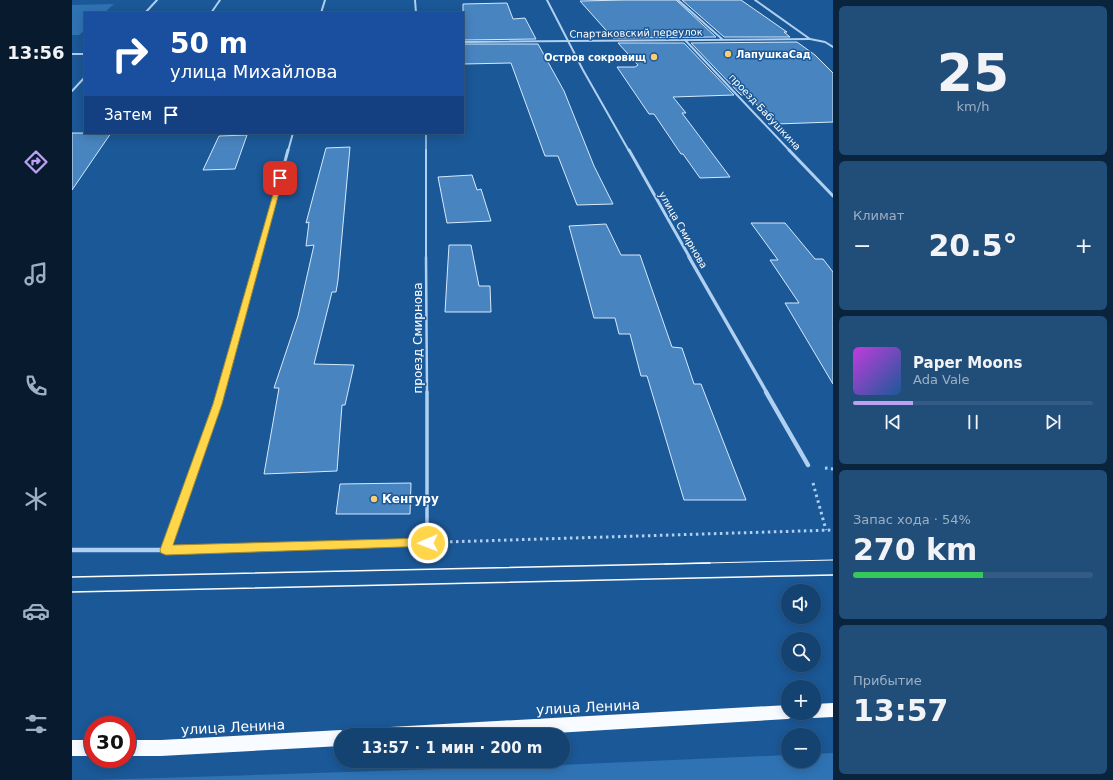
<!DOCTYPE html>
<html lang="ru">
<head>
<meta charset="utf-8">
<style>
	:root { --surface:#144271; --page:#214d79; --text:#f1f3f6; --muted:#9db0c3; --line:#335b84; --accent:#bca0f2 }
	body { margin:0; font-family:"DejaVu Sans",sans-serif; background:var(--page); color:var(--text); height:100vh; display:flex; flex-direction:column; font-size:15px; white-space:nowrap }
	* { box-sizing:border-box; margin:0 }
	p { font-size:13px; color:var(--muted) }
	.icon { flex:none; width:22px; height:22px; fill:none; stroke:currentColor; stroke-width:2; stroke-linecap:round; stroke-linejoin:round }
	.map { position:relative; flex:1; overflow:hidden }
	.details { display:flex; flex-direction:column; gap:6px; padding:6px; background:#0b243e; width:280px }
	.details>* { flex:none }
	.banner { position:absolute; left:12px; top:12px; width:380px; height:122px; border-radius:0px; box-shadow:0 2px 10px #0003,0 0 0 1px var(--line); background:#1a4fa0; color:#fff; overflow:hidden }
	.tools { position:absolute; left:709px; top:584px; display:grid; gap:8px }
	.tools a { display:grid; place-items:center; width:40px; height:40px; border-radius:50%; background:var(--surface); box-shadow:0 2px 10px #0003,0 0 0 1px var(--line); font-size:20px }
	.speed { position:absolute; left:12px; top:716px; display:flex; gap:8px; font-size:20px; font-weight:700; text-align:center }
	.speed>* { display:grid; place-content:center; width:52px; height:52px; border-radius:50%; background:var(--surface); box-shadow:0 2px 10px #0003,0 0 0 1px var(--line); line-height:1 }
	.speed .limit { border:6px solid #d22; background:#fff; color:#111 }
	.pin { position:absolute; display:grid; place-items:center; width:34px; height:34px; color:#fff; margin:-17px; border-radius:8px; box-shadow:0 2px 6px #0006 }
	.me { position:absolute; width:44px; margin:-22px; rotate:269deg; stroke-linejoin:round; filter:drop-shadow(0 0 3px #0008) }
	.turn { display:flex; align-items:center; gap:14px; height:84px; padding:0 20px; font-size:18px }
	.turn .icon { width:52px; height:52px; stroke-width:2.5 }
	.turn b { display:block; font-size:28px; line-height:34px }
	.then { display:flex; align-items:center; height:38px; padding:0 20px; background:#0003; gap:8px; font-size:15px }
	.big { font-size:30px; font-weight:700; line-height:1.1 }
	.details .widget { flex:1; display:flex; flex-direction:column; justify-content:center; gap:6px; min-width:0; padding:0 14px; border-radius:6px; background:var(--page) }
	.details .dial { align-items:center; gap:0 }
	.dial b { font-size:52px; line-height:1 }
	.song { display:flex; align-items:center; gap:12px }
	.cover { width:48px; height:48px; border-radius:6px; background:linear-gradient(135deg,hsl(290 70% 55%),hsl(210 70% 35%)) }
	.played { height:4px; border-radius:2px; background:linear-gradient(90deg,var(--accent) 25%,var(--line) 25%) }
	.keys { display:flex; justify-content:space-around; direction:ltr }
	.heat { display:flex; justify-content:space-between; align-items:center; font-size:22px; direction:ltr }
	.charge { height:6px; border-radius:3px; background:linear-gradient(90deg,#34c759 54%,var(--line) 0) }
	.trip { position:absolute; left:262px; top:728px; width:236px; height:40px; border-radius:20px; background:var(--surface); box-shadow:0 2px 10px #0003,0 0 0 1px var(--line); font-weight:700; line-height:40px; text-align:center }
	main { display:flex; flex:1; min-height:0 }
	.tab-bar { display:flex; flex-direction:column; width:72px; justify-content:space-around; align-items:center; background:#081a2d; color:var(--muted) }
	.tab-bar .icon { width:28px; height:28px }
	.tab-bar .current { color:var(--accent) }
	.tab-bar b { font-size:18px; color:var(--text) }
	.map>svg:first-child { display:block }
	.green { fill:#2f73b4 }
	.building { fill:#4884bf; stroke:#d6e9fb }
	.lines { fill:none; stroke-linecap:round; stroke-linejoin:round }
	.path { stroke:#afd0f0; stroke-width:3; stroke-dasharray:2.5 3.5; stroke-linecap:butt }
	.service-far3 { stroke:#afd0f0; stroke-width:1.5 }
	.service-far2 { stroke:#afd0f0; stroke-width:2 }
	.service-far1 { stroke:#afd0f0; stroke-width:2.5 }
	.service { stroke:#afd0f0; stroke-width:3.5 }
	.minor-far3 { stroke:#afd0f0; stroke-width:2 }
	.minor-far2 { stroke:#afd0f0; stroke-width:3 }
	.minor-far1 { stroke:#afd0f0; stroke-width:3.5 }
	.minor { stroke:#afd0f0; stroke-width:4.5 }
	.primary { fill:#f8fbff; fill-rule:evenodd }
	.tram-far1 { stroke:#fff; stroke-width:1 }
	.tram { stroke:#fff; stroke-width:1.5 }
	.route { fill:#ffd54a; stroke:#a68a30 }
	.poi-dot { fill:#ffcc6e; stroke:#1b5897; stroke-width:1.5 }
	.labels { text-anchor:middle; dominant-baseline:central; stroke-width:3; stroke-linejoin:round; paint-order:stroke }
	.far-street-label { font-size:10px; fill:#fff; stroke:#1b5897 }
	.far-poi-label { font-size:10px; font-weight:bold; fill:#fff; stroke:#1b5897; text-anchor:start }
	.street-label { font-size:12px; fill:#fff; stroke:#1b5897 }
	.poi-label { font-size:12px; font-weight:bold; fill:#fff; stroke:#1b5897; text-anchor:start }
	.near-street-label { font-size:14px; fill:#fff; stroke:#1b5897 }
</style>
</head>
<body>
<main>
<nav class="tab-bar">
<b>13:56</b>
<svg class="icon current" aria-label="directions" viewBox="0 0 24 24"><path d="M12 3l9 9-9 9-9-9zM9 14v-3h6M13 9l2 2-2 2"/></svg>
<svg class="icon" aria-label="music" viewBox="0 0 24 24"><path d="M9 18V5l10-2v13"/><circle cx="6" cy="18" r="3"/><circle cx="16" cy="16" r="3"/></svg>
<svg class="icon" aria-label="phone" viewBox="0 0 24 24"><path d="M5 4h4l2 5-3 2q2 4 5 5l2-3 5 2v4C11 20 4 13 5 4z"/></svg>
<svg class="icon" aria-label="climate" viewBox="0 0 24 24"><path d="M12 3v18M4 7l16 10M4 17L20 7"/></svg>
<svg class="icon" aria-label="car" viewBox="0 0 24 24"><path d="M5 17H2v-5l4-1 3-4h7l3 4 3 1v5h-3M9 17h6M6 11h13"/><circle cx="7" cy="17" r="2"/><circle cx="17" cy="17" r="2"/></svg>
<svg class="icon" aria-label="filters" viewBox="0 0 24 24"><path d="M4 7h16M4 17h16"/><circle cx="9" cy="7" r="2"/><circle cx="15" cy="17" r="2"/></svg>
</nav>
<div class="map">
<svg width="761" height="780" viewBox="0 0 761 780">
	<rect width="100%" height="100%" fill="#1b5897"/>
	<g class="green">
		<path d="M42,4L32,13H13V30L7,35H0V5Z"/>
		<path d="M761,753V780H23L465,766L716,755V761H742V754Z"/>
	</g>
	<g class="building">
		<path d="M553,0H604L644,37L541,38L508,1Z"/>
		<path d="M610,0H669L715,32H712L718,37H652Z"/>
		<path d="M435,3L441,19L453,18L464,39L391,40V4Z"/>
		<path d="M725,42L743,55L761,73V122L704,124L675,95H669L619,43Z"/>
		<path d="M546,43H612L662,95L601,97L614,113H610L658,177L628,178L611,154H609L582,114H577L545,67H563L566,65Z"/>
		<path d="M391,44H466L492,91L522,166L541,204L505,205L486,156H473L439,63L391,64Z"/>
		<path d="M0,133H39L0,190Z"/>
		<path d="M175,135L163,169L131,170L147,136Z"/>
		<path d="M278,147L266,280L264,292H260L242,364L282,365L273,405H270L265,471L192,474L207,388H202L226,316L242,245L234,246L237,222L234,223L254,148Z"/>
		<path d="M400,175L405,190L409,189L419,221L375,223L366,177Z"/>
		<path d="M679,223H713L743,259H751L761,272V384L713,303H727L698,260H706Z"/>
		<path d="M534,224L549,255H568L600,347L610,348L622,384H629L674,500H612L575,376H569L558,334H547L543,318H522L497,226Z"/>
		<path d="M377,245H399L407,286H418L419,312H373Z"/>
		<path d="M339,483L338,514H264L268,484Z"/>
	</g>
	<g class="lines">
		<g class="path">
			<path d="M753,468L761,469"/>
			<path d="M741,483L754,530"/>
			<path d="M372,542L761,530"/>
		</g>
		<path class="service-far3" d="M354,133V151"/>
		<path class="service-far2" d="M354,150V258"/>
		<path class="service-far1" d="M354,257L355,393"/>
		<path class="service" d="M355,392V543"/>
		<g class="minor-far3">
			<path d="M343,0L344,13"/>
			<path d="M475,0L511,70L557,151"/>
			<path d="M606,0L650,39"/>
			<path d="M683,0L738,39L753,42L761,47"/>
			<path d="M73,13L85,0"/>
			<path d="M139,13L148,0"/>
			<path d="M249,13L253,0"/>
			<path d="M613,40L718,151"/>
			<path d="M391,42L738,39"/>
			<path d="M0,54H13"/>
			<path d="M0,91L13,77"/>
			<path d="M216,151L221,133"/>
		</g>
		<g class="minor-far2">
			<path d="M557,150L618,258"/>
			<path d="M717,150L761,196"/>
			<path d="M187,258L216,150"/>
		</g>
		<g class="minor-far1">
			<path d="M617,257L695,393"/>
			<path d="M149,393L187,257"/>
		</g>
		<g class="minor">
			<path d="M694,392L736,465"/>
			<path d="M0,550H93L355,543"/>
			<path d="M93,550L149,392"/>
		</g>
		<g class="primary">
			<path d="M761,703V717L742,718L737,716L735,713H742V704Z"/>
			<path d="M716,705V713H723L721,717L716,719L450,735H310L313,730L318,727Z"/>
			<path d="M269,730L274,733L275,735H269V746L89,756H55V740H89Z"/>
			<rect x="0" y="740" width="21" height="16"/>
		</g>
		<path class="tram-far1" d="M593,564L761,560"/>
		<g class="tram">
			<path d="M0,577L638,563"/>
			<path d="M0,592L761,575"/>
		</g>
	</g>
	<path class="route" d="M206,177L211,178L150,404L101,545L356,538L359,539L361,543L359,546L94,555L89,553L88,550L141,404Z"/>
	<g class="poi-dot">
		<circle cx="656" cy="54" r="4"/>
		<circle cx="582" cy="57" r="4"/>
		<circle cx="302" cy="499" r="4"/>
	</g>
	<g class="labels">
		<g class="far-street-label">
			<text transform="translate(564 33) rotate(-1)">Спартаковский переулок</text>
			<text transform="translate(693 112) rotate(47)">проезд Бабушкина</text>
			<text transform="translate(611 230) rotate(60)">улица Смирнова</text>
		</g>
		<g class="far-poi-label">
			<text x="664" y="54">ЛапушкаСад</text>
			<text x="574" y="57" text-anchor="end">Остров сокровищ</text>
		</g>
		<g class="street-label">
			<text transform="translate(346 338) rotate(-90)">проезд Смирнова</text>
		</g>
		<g class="poi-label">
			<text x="310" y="499">Кенгуру</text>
		</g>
		<g class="near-street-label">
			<text transform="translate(516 707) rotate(-3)">улица Ленина</text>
			<text transform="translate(161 727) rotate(-3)">улица Ленина</text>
		</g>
	</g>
</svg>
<div class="tools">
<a><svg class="icon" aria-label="sound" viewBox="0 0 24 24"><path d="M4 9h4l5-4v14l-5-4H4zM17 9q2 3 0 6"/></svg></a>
<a><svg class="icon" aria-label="search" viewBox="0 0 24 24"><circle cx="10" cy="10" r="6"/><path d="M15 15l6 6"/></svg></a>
<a>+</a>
<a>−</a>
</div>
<div class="speed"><div class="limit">30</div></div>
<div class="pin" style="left:208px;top:178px;background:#d93025"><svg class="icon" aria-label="arrive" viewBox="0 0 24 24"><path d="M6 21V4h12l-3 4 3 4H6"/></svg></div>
<svg class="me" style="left:356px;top:543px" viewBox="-20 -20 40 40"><circle r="17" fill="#ffd54a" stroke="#fff" stroke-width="3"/><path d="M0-11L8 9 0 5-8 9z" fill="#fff"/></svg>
<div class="trip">13:57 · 1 мин · 200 m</div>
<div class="banner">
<div class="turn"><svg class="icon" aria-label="right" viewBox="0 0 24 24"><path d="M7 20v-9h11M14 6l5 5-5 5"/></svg><div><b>50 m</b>улица Михайлова</div></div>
<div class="then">Затем<svg class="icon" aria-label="arrive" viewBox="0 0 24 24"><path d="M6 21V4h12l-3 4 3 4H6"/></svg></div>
</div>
</div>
<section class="details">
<div class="widget dial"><b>25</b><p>km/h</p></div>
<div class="widget"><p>Климат</p>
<div class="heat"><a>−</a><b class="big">20.5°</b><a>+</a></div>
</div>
<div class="widget">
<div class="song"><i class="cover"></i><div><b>Paper Moons</b><p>Ada Vale</p></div></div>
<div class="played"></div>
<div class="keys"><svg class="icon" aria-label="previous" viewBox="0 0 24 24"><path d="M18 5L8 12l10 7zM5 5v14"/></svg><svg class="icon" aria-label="pause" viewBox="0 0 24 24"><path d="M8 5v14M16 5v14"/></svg><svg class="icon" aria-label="next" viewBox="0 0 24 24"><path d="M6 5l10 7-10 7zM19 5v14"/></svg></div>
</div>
<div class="widget"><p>Запас хода · 54%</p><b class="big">270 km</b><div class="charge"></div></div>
<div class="widget"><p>Прибытие</p><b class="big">13:57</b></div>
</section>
</main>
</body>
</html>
